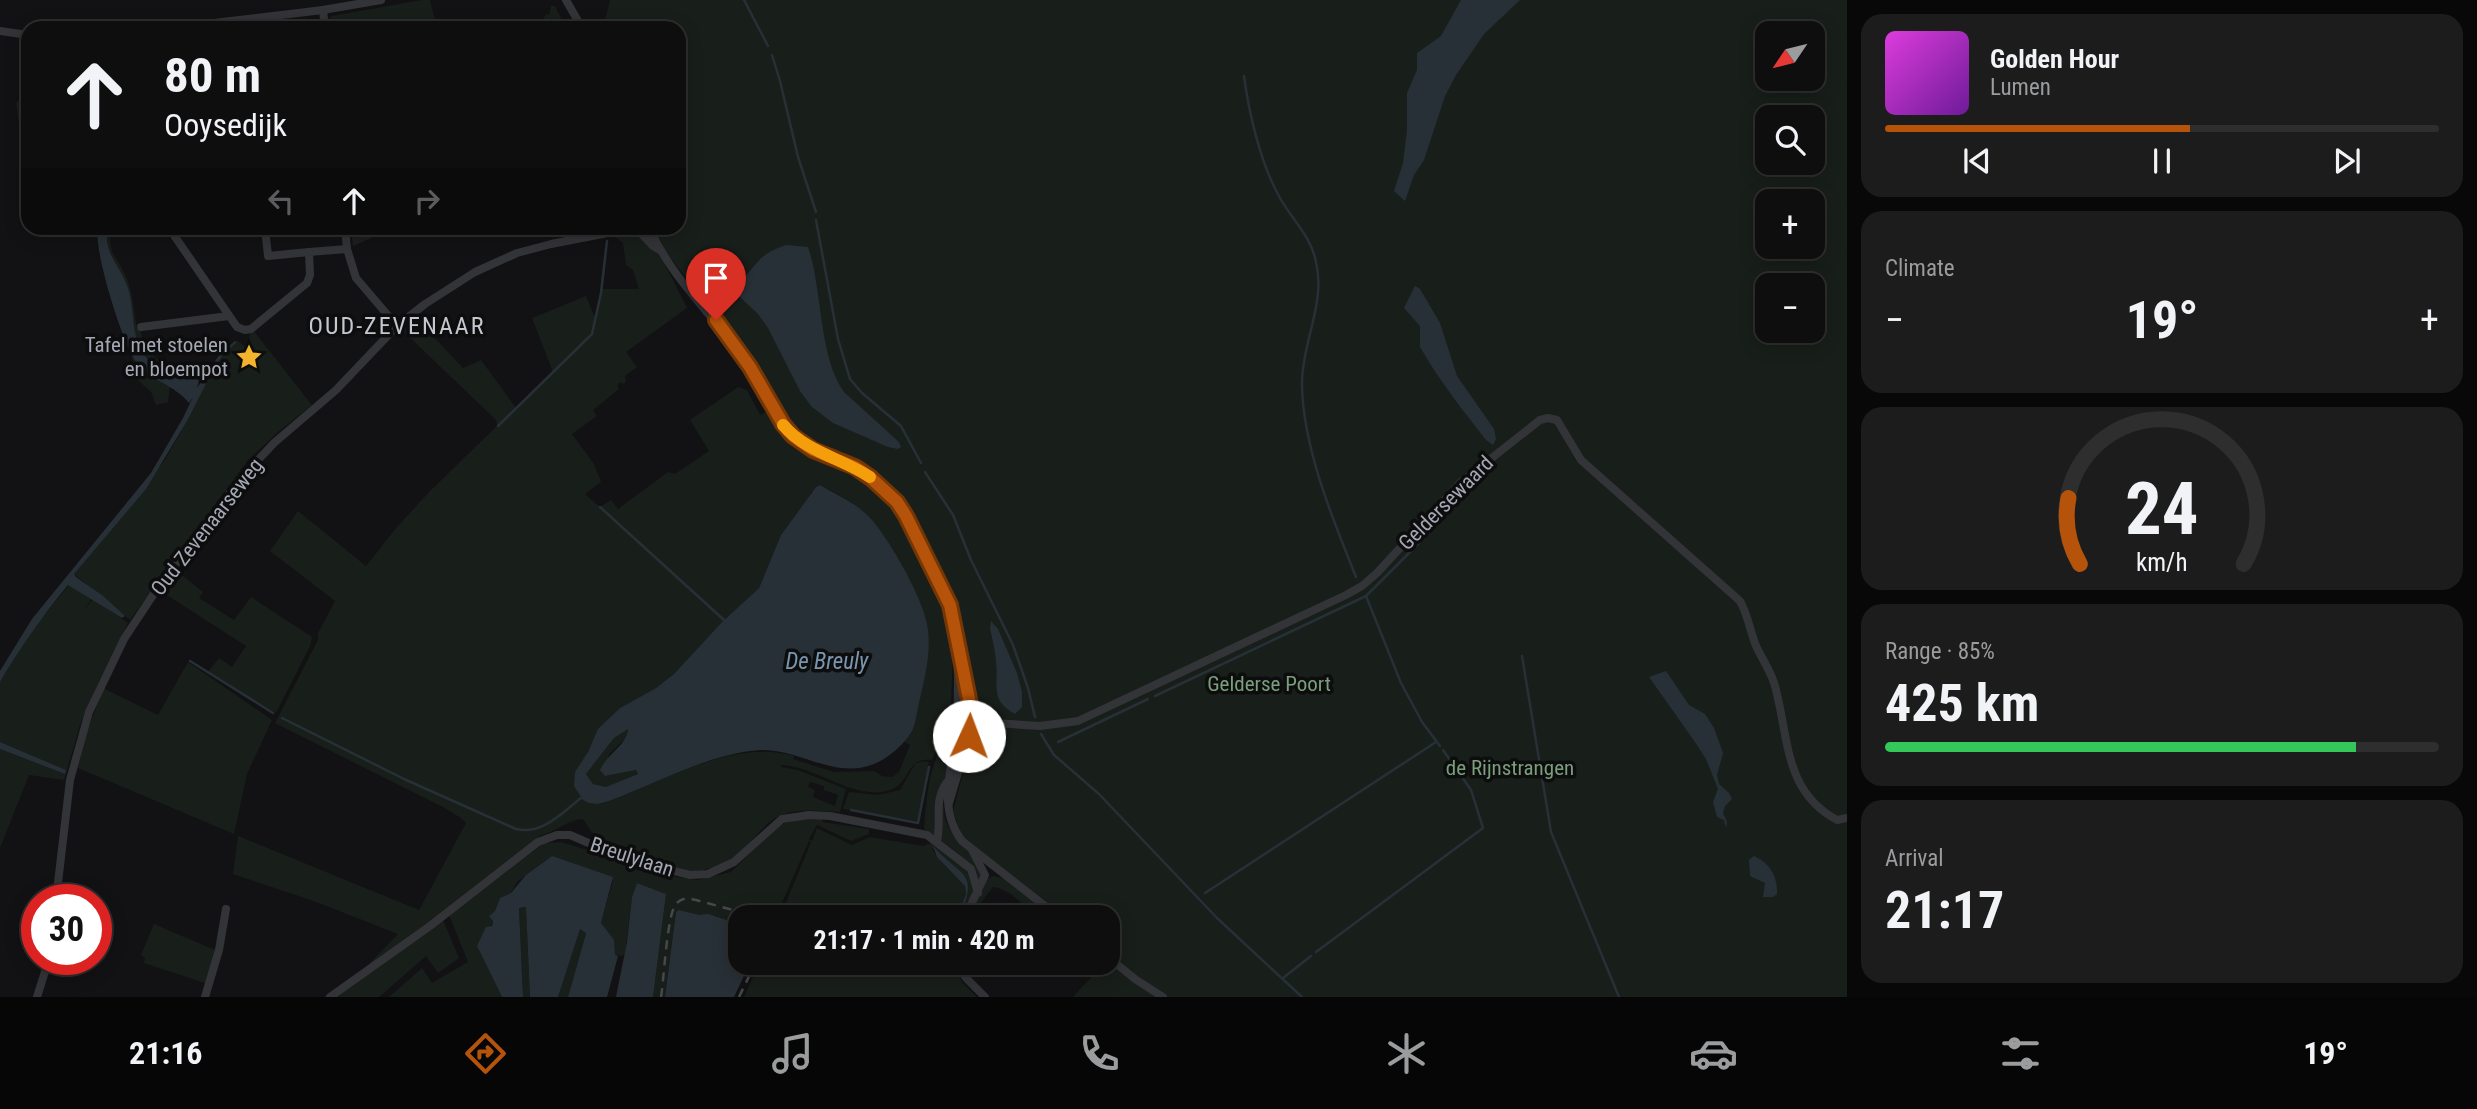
<!DOCTYPE html>
<html lang="en">
<head>
<meta charset="utf-8">
<style>
	:root { --surface:#0e0e0f; --page:#1c1c1d; --text:#f1f3f6; --muted:#9b9c9e; --line:#2e2e2f; --accent:#b45309 }
	body { margin:0; font-family:"Roboto Condensed",sans-serif; background:var(--page); color:var(--text); height:100vh; display:flex; flex-direction:column; font-size:26px; white-space:nowrap }
	* { box-sizing:border-box; margin:0 }
	p { font-size:23px; color:var(--muted) }
	.icon { flex:none; width:38px; height:38px; fill:none; stroke:currentColor; stroke-width:2; stroke-linecap:round; stroke-linejoin:round }
	.map { position:relative; flex:1; overflow:hidden }
	.panel { display:flex; flex-direction:column; gap:14px; padding:14px; background:#080808; width:630px }
	.panel>* { flex:none }
	.guide { position:absolute; left:21px; top:21px; width:665px; height:214px; border-radius:21px; box-shadow:0 4px 18px #0003,0 0 0 2px var(--line); background:#0e0e0f; color:var(--text); overflow:hidden }
	.needle { width:46px; rotate:235deg }
	.fabs { position:absolute; left:1755px; top:21px; display:grid; gap:14px }
	.fabs a { display:grid; place-items:center; width:70px; height:70px; border-radius:14px; background:var(--surface); box-shadow:0 4px 18px #0003,0 0 0 2px var(--line); font-size:35px }
	.speed { position:absolute; left:21px; top:884px; display:flex; gap:14px; font-size:35px; font-weight:700; text-align:center }
	.speed>* { display:grid; place-content:center; width:91px; height:91px; border-radius:50%; background:var(--surface); box-shadow:0 4px 18px #0003,0 0 0 2px var(--line); line-height:1 }
	.speed .limit { border:10px solid #d22; background:#fff; color:#111 }
	.pin { position:absolute; display:grid; place-items:center; width:60px; height:60px; color:#fff; margin:-72px -30px; border-radius:50% 50% 50% 0; rotate:-45deg; box-shadow:0 0 7px #0007 }
	.pin .icon { rotate:45deg }
	.me { position:absolute; width:77px; margin:-38px; rotate:2deg; stroke-linejoin:round; filter:drop-shadow(0 0 5px #0008) }
	.turn { display:flex; align-items:center; gap:24px; height:147px; padding:0 28px; font-size:32px }
	.turn .icon { width:91px; height:91px; stroke-width:2.5 }
	.turn b { display:block; font-size:49px; line-height:60px }
	.lanes { display:flex; align-items:center; height:66px; padding:0 28px; background:#0003; justify-content:center; gap:35px; direction:ltr }
	.lanes .off { opacity:.35 }
	.big { font-size:52px; font-weight:700; line-height:1.1 }
	.panel .tile { flex:1; display:flex; flex-direction:column; justify-content:center; gap:10px; min-width:0; padding:0 24px; border-radius:21px; background:var(--page) }
	.panel .dial { align-items:center; gap:0 }
	.dial svg { height:182px; overflow:visible; fill:none; stroke:var(--line); stroke-width:7; stroke-linecap:round; text-anchor:middle }
	.dial text { fill:var(--text); stroke:none }
	.song { display:flex; align-items:center; gap:21px }
	.cover { width:84px; height:84px; border-radius:10px; background:linear-gradient(135deg,hsl(300 70% 55%),hsl(280 70% 35%)) }
	.played { height:7px; border-radius:4px; background:linear-gradient(90deg,var(--accent) 55%,var(--line) 55%) }
	.keys { display:flex; justify-content:space-around; direction:ltr }
	.heat { display:flex; justify-content:space-between; align-items:center; font-size:38px; direction:ltr }
	.charge { height:10px; border-radius:5px; background:linear-gradient(90deg,#34c759 85%,var(--line) 0) }
	.trip { position:absolute; left:728px; top:905px; width:392px; height:70px; border-radius:21px; background:var(--surface); box-shadow:0 4px 18px #0003,0 0 0 2px var(--line); font-weight:700; line-height:70px; text-align:center }
	.tabs { display:flex; height:112px; justify-content:space-around; align-items:center; background:#060606; color:var(--muted) }
	.tabs .icon { width:49px; height:49px }
	.tabs .on { color:var(--accent) }
	.tabs b { font-size:32px; color:var(--text) }
	main { display:flex; flex:1; min-height:0 }
	.map>svg:first-child { display:block }
	.built { fill:#1e1e20 }
	.green { fill:#181e19; fill-rule:evenodd }
	.water { fill:#283037; fill-rule:evenodd }
	.lines { fill:none; stroke-linecap:round; stroke-linejoin:round }
	.stream { stroke:#283037; stroke-width:2.5 }
	.street { stroke:#333438; stroke-width:8 }
	.rail { stroke:#46484d; stroke-width:2.5; stroke-dasharray:9 7; stroke-linecap:butt }
	.route-casing { stroke:#753606; stroke-width:18 }
	.route { stroke:#b45309; stroke-width:12 }
	.slow { stroke:#f59e0b; stroke-width:12 }
	.labels { text-anchor:middle; dominant-baseline:central; stroke-width:7; stroke-linejoin:round; paint-order:stroke }
	.poi-label { font-size:21px; fill:#a3a8b4; stroke:#0d0d0e; text-anchor:end }
	.street-label { font-size:21px; fill:#a3a8b4; stroke:#0d0d0e }
	.park-label { font-size:21px; fill:#7a9f7d; stroke:#0d0d0e }
	.water-label { font-size:23px; font-style:italic; fill:#7a95b0; stroke:#0d0d0e }
	.quarter-label { font-size:24px; letter-spacing:2px; fill:#c4c7d0; stroke:#0d0d0e }
</style>
</head>
<body>
<main>
<div class="map">
<svg width="1847" height="997" viewBox="0 0 1847 997">
	<rect width="100%" height="100%" fill="#121214"/>
	<path class="built" d="M351,228H394L353,246Z"/>
	<g class="green">
		<path d="M422,0H430L437,28H330L329,18L332,16Z"/>
		<path d="M610,0H1847V997H1165L1108,955V917H1061L966,840L960,831L953,811L971,743L978,732L988,725L975,710L954,608L914,522L902,504L880,482L847,461L842,454L810,444L792,431L736,342L662,247H664L654,228H679V28H603ZM1768,33H1813V79H1768ZM1768,117H1813V163H1768ZM1768,201H1813V247H1768ZM1768,285H1813V331H1768Z"/>
		<path d="M551,6H555L564,24L569,21L573,28H527L543,20L546,14L549,15Z"/>
		<path d="M28,92V185L16,103Z"/>
		<path d="M108,228H111C106,254 119,258 127,279C133,296 134,312 137,329H140C145,354 161,365 185,372L212,364L201,380C172,375 140,365 134,332C131,316 132,299 126,283C118,263 103,251 108,228Z"/>
		<path d="M629,231C656,233 675,287 687,308L626,352L637,367L625,376L626,382L623,384L621,382L617,385L619,389L593,410L597,416L572,434L594,464L601,482L585,494L600,507L611,500L618,509L668,472L675,474L709,451L690,420L738,387L747,390L760,415L769,411L785,436L798,446L853,469L868,479L895,505L924,555L946,604L953,652L949,755L945,778L941,786L945,819L949,828L970,852L981,875L978,886C979,864 941,840 924,829C925,810 927,792 931,774C934,764 938,756 938,747L932,760C902,756 914,789 881,792C845,795 817,767 781,765V767L798,770L846,789L840,812C821,811 800,808 781,815C761,824 751,846 733,858C721,865 706,871 692,871C673,871 608,851 596,837C591,832 587,825 583,819C569,819 556,832 541,835L415,934L365,968L398,934L311,900L233,874L238,836L419,910L466,823L461,818L443,807L275,723L318,640V633L335,601L270,551L298,511L366,566L396,528L430,491L497,426L496,420L402,330L416,318L463,368L481,360L516,408L553,372L532,318L586,296L596,320L602,289H639L633,270L626,265L623,243L614,236ZM820,485C829,490 841,495 849,501C882,527 925,596 928,637L913,729L903,741L910,745L899,772L892,777L882,776L874,771L834,772L793,759L794,756C734,738 664,781 609,801L598,804L583,800L584,760L592,743L620,708L656,688L674,674L721,623L759,588L781,535L816,487ZM810,782L824,786V790L838,795L835,806L813,797L815,790L808,787Z"/>
		<path d="M253,330L312,405L278,432L248,460L130,620L74,574L165,460L187,421L205,382L219,359L238,341L248,349L250,333Z"/>
		<path d="M131,354L149,374L170,386L168,402L156,405L151,392L139,381Z"/>
		<path d="M178,572L203,592L199,598L234,620L251,597L312,637L310,646L276,713L208,672L219,658L232,667L246,646L162,592Z"/>
		<path d="M70,584L91,599L85,609L93,599L128,623L99,681L80,725L64,780L29,775L0,848V749L65,774L66,770L0,742V682L33,629Z"/>
		<path d="M188,662L272,720L247,774L234,834L78,768L85,738L103,688L158,715Z"/>
		<path d="M628,728L627,737L609,754L605,776L636,770L638,774L606,787L593,784L586,774L614,738Z"/>
		<path d="M922,761L929,762L918,821L843,809L849,792L878,795L900,790L915,764Z"/>
		<path d="M812,817L821,818L823,822L869,829V834L851,841L817,825L809,839L812,841L817,828L852,845L870,837L923,846L931,843C947,855 976,868 974,891C973,899 965,910 962,917H960C978,873 962,876 932,848L937,857L965,886L966,894L957,917H780L811,842L809,841L778,912L780,914L778,917H740V924L716,916L700,915L679,910L676,912L665,997H653L666,894L637,883L632,897L625,953L622,956L615,955C615,941 611,936 601,926V923L613,880L549,858L517,882L511,893L500,898L495,911L490,915L493,921L479,951L502,997H389L422,968L432,983L468,962L449,915L544,843L561,842L676,877L697,880L731,872L777,827L785,823Z"/>
		<path d="M993,876L1004,878L1055,917H1036C1025,907 1009,888 993,887L970,917H967L986,880Z"/>
		<path d="M526,907L530,997H523L519,908Z"/>
		<path d="M443,920L459,958L438,973L426,956L379,997H336Z"/>
		<path d="M154,924L215,950L208,984L144,963L145,958L141,955Z"/>
		<path d="M580,928L586,932L568,997H558Z"/>
		<path d="M1108,961L1158,997H1073L1097,971L1088,963Z"/>
		<path d="M760,962L952,963L962,982L977,997H744Z"/>
	</g>
	<g class="water">
		<path d="M1461,0H1520L1484,34L1456,75L1445,96L1424,160L1414,175L1405,201L1394,191L1403,163L1407,130V93L1417,70V53L1441,36Z"/>
		<path d="M98,228H108C102,252 121,266 128,288C136,313 129,340 149,360C166,376 183,370 199,380L197,388L220,354L235,341L237,342L223,355L215,366L187,421L146,489L74,574L76,577L103,596L125,616L122,618L68,585C43,615 20,648 0,682V671L32,619L151,473L183,418L193,397L189,403C175,385 151,381 137,363C123,346 93,249 98,228Z"/>
		<path d="M786,245L808,247C823,291 818,355 844,392L899,442L901,447L898,449L888,447L833,423L812,407L800,391L768,328L758,314L725,283L740,282C759,263 757,255 786,245Z"/>
		<path d="M1415,286L1420,289L1440,323L1457,376L1494,429L1496,439L1493,445L1486,440L1458,404L1434,370L1420,347V326L1404,308Z"/>
		<path d="M820,485C835,494 852,501 865,513C885,530 923,598 927,624C932,650 925,677 919,703C917,711 916,721 913,729C906,743 889,758 874,764C834,780 799,748 760,750C707,754 658,783 609,801L598,804L589,803L583,800L574,786L575,772L588,752L598,729L620,708L656,688L674,674L721,623L759,588L781,535L816,487ZM628,729C627,745 607,754 600,770L605,776L636,770L638,774L606,787L593,784L586,774L614,738Z"/>
		<path d="M991,621L998,629L1017,673L1022,692V707L1015,714C989,700 999,685 996,661C995,650 992,638 990,628Z"/>
		<path d="M1666,671L1689,705L1705,714L1714,728L1723,753L1717,775L1719,784L1729,793L1732,799L1725,806L1723,813L1727,822L1726,828L1724,820L1717,817L1713,802L1718,789L1706,759L1695,742L1649,677Z"/>
		<path d="M0,742L66,770L65,774L0,749Z"/>
		<path d="M933,846C960,877 980,870 960,917H957L966,894L965,886L937,857Z"/>
		<path d="M552,856L613,877L601,923L614,940L615,955L618,956L607,997H568L586,933L580,929L558,997H530L526,907L519,908L523,997H502L477,946L486,927L492,926L493,921L489,916L495,911L500,898L511,893L526,875Z"/>
		<path d="M1754,856C1770,863 1778,877 1777,894L1773,897H1763L1765,883L1750,876L1749,860Z"/>
		<path d="M637,883L666,894L653,997H616L627,942L632,897Z"/>
		<path d="M679,910L700,915L708,914L740,924V962L750,963L734,997H665L675,920L676,912Z"/>
	</g>
	<g class="lines">
		<g class="stream">
			<path d="M744,0L768,46"/>
			<path d="M772,55L780,81L798,157L816,212"/>
			<path d="M1244,76C1249,114 1261,165 1280,198C1293,221 1311,236 1316,262C1326,303 1302,342 1302,383C1302,445 1333,520 1356,577"/>
			<path d="M816,220L838,339L850,379L862,393L901,426L921,463"/>
			<path d="M498,426L592,334L601,293L607,241"/>
			<path d="M925,472L953,515L971,560L1013,645L1028,688L1035,717"/>
			<path d="M600,507L724,620"/>
			<path d="M1366,596L1435,527"/>
			<path d="M1522,656L1551,832L1619,997"/>
			<path d="M190,661L273,713"/>
			<path d="M1155,696L1366,596L1401,683L1422,722L1440,746"/>
			<path d="M282,718L404,779L516,829C542,835 562,813 581,798"/>
			<path d="M1041,734L1054,755L1099,794L1217,918L1302,997"/>
			<path d="M1058,742L1148,699"/>
			<path d="M851,810L918,823L929,767"/>
			<path d="M1205,893L1436,742"/>
			<path d="M1316,952L1483,828L1471,790L1443,750"/>
			<path d="M1283,978L1311,956"/>
		</g>
		<g class="street">
			<path d="M566,0L582,28"/>
			<path d="M323,10L325,28"/>
			<path d="M172,28L323,10L381,0"/>
			<path d="M0,31L28,35"/>
			<path d="M169,228L237,327L245,330L251,329L307,283L310,275L309,252L347,249"/>
			<path d="M265,228L268,256L309,252"/>
			<path d="M345,228L347,249L356,278L397,326"/>
			<path d="M636,228L653,246L660,250"/>
			<path d="M650,228C668,275 719,321 748,365C764,387 773,417 793,437C809,453 834,456 854,467C895,489 915,529 934,569C939,581 947,595 950,608C959,643 959,682 957,718C956,760 934,804 962,841L1059,917"/>
			<path d="M141,327L229,316"/>
			<path d="M977,722L1040,726L1078,721L1346,595L1362,586L1377,573L1460,483L1540,420L1548,418L1557,420L1581,460L1740,601C1748,615 1750,631 1756,646C1763,661 1773,674 1776,690C1789,741 1785,792 1837,820L1847,818"/>
			<path d="M949,803L969,736L977,722L971,709L960,652"/>
			<path d="M937,841C942,820 933,801 947,782"/>
			<path d="M56,900L70,780L89,712L124,639L157,589L241,478L274,443L336,390L397,326L425,304L475,272L517,253L551,244L633,228"/>
			<path d="M965,917L985,875L972,850"/>
			<path d="M1108,957L1135,979L1163,997"/>
			<path d="M955,962L966,978L985,997"/>
			<path d="M37,997L49,959"/>
			<path d="M205,997L219,950L226,909"/>
			<path d="M330,997L430,926L538,842L557,835H570L621,857L654,866L690,875L708,874L734,862L782,819L809,815L830,816L927,835L971,869L978,893"/>
		</g>
		<g class="rail">
			<path d="M661,997C664,979 667,914 676,904C682,897 688,898 696,900L759,917"/>
			<path d="M739,997L756,962"/>
		</g>
	</g>
	<g class="lines">
		<g class="route-casing">
			<path id="route" d="M716,320L750,367L783,424L793,436L813,450L855,467L871,478L897,502L906,516L950,605L971,709L977,722L969,736"/>
		</g>
		<use href="#route" class="route"/>
		<path class="slow" d="M783,425C806,452 841,458 870,477"/>
	</g>
	<defs>
		<g id="sight-bare" transform="scale(2.1)"><path d="M0-6L1.8-2.2L6-1.7L2.9 1.2L3.7 5.4L0 3.3L-3.7 5.4L-2.9 1.2L-6-1.7L-1.8-2.2Z" fill="#f1b42c" stroke="#0d0d0e" stroke-width="2.5" paint-order="stroke"/></g>
	</defs>
	<g fill-rule="evenodd">
		<use href="#sight-bare" x="249" y="357"/>
	</g>
	<g class="labels">
		<g class="poi-label">
			<text x="228" y="345">Tafel met stoelen<tspan x="228" dy="24">en bloempot</tspan></text>
		</g>
		<g class="street-label">
			<text transform="translate(1446 503) rotate(-45)">Geldersewaard</text>
			<text transform="translate(207 527) rotate(-52)">Oud Zevenaarseweg</text>
			<text transform="translate(632 857) rotate(18)">Breulylaan</text>
		</g>
		<g class="park-label">
			<text x="1269" y="684">Gelderse Poort</text>
			<text x="1510" y="768">de Rijnstrangen</text>
		</g>
		<g class="water-label">
			<text x="827" y="661">De Breuly</text>
		</g>
		<g class="quarter-label">
			<text x="397" y="326">OUD-ZEVENAAR</text>
		</g>
	</g>
</svg>
<div class="fabs">
<a><svg class="needle" viewBox="-14 -14 28 28"><path d="M0-13l5 13h-10z" fill="#e53935"/><path d="M0 13l5-13h-10z" fill="#9b9c9e"/></svg></a>
<a><svg class="icon" aria-label="search" viewBox="0 0 24 24"><circle cx="10" cy="10" r="6"/><path d="M15 15l6 6"/></svg></a>
<a>+</a>
<a>−</a>
</div>
<div class="speed"><div class="limit">30</div></div>
<div class="pin" style="left:716px;top:320px;background:#d93025"><svg class="icon" aria-label="arrive" viewBox="0 0 24 24"><path d="M6 21V4h12l-3 4 3 4H6"/></svg></div>
<svg class="me" style="left:969px;top:736px" viewBox="-20 -20 40 40"><circle r="19" fill="#fff"/><path d="M0-13L10 11 0 6-10 11z" fill="#b45309"/></svg>
<div class="trip">21:17 · 1 min · 420 m</div>
<div class="guide">
<div class="turn"><svg class="icon" aria-label="ahead" viewBox="0 0 24 24"><path d="M12 20V5M6 11l6-6 6 6"/></svg><div><b>80 m</b>Ooysedijk</div></div>
<div class="lanes"><svg class="icon off" aria-label="left" viewBox="0 0 24 24"><path d="M17 20v-9H6M10 6l-5 5 5 5"/></svg><svg class="icon" aria-label="ahead" viewBox="0 0 24 24"><path d="M12 20V5M6 11l6-6 6 6"/></svg><svg class="icon off" aria-label="right" viewBox="0 0 24 24"><path d="M7 20v-9h11M14 6l5 5-5 5"/></svg></div>
</div>
</div>
<section class="panel">
<div class="tile">
<div class="song"><i class="cover"></i><div><b>Golden Hour</b><p>Lumen</p></div></div>
<div class="played"></div>
<div class="keys"><svg class="icon" aria-label="previous" viewBox="0 0 24 24"><path d="M18 5L8 12l10 7zM5 5v14"/></svg><svg class="icon" aria-label="pause" viewBox="0 0 24 24"><path d="M8 5v14M16 5v14"/></svg><svg class="icon" aria-label="next" viewBox="0 0 24 24"><path d="M6 5l10 7-10 7zM19 5v14"/></svg></div>
</div>
<div class="tile"><p>Climate</p>
<div class="heat"><a>−</a><b class="big">19°</b><a>+</a></div>
</div>
<div class="tile dial"><svg viewBox="0 0 100 80">
<path d="M14 69A42 42 0 1 1 86 69"/>
<path d="M14 69A42 42 0 0 1 9 40" stroke="#b45309"/>
<text x="50" y="56" font-size="32" font-weight="700">24</text>
<text x="50" y="72" font-size="11">km/h</text>
</svg></div>
<div class="tile"><p>Range · 85%</p><b class="big">425 km</b><div class="charge"></div></div>
<div class="tile"><p>Arrival</p><b class="big">21:17</b></div>
</section>
</main>
<nav class="tabs">
<b>21:16</b>
<svg class="icon on" aria-label="directions" viewBox="0 0 24 24"><path d="M12 3l9 9-9 9-9-9zM9 14v-3h6M13 9l2 2-2 2"/></svg>
<svg class="icon" aria-label="music" viewBox="0 0 24 24"><path d="M9 18V5l10-2v13"/><circle cx="6" cy="18" r="3"/><circle cx="16" cy="16" r="3"/></svg>
<svg class="icon" aria-label="phone" viewBox="0 0 24 24"><path d="M5 4h4l2 5-3 2q2 4 5 5l2-3 5 2v4C11 20 4 13 5 4z"/></svg>
<svg class="icon" aria-label="climate" viewBox="0 0 24 24"><path d="M12 3v18M4 7l16 10M4 17L20 7"/></svg>
<svg class="icon" aria-label="car" viewBox="0 0 24 24"><path d="M5 17H2v-5l4-1 3-4h7l3 4 3 1v5h-3M9 17h6M6 11h13"/><circle cx="7" cy="17" r="2"/><circle cx="17" cy="17" r="2"/></svg>
<svg class="icon" aria-label="filters" viewBox="0 0 24 24"><path d="M4 7h16M4 17h16"/><circle cx="9" cy="7" r="2"/><circle cx="15" cy="17" r="2"/></svg>
<b>19°</b>
</nav>
</body>
</html>
